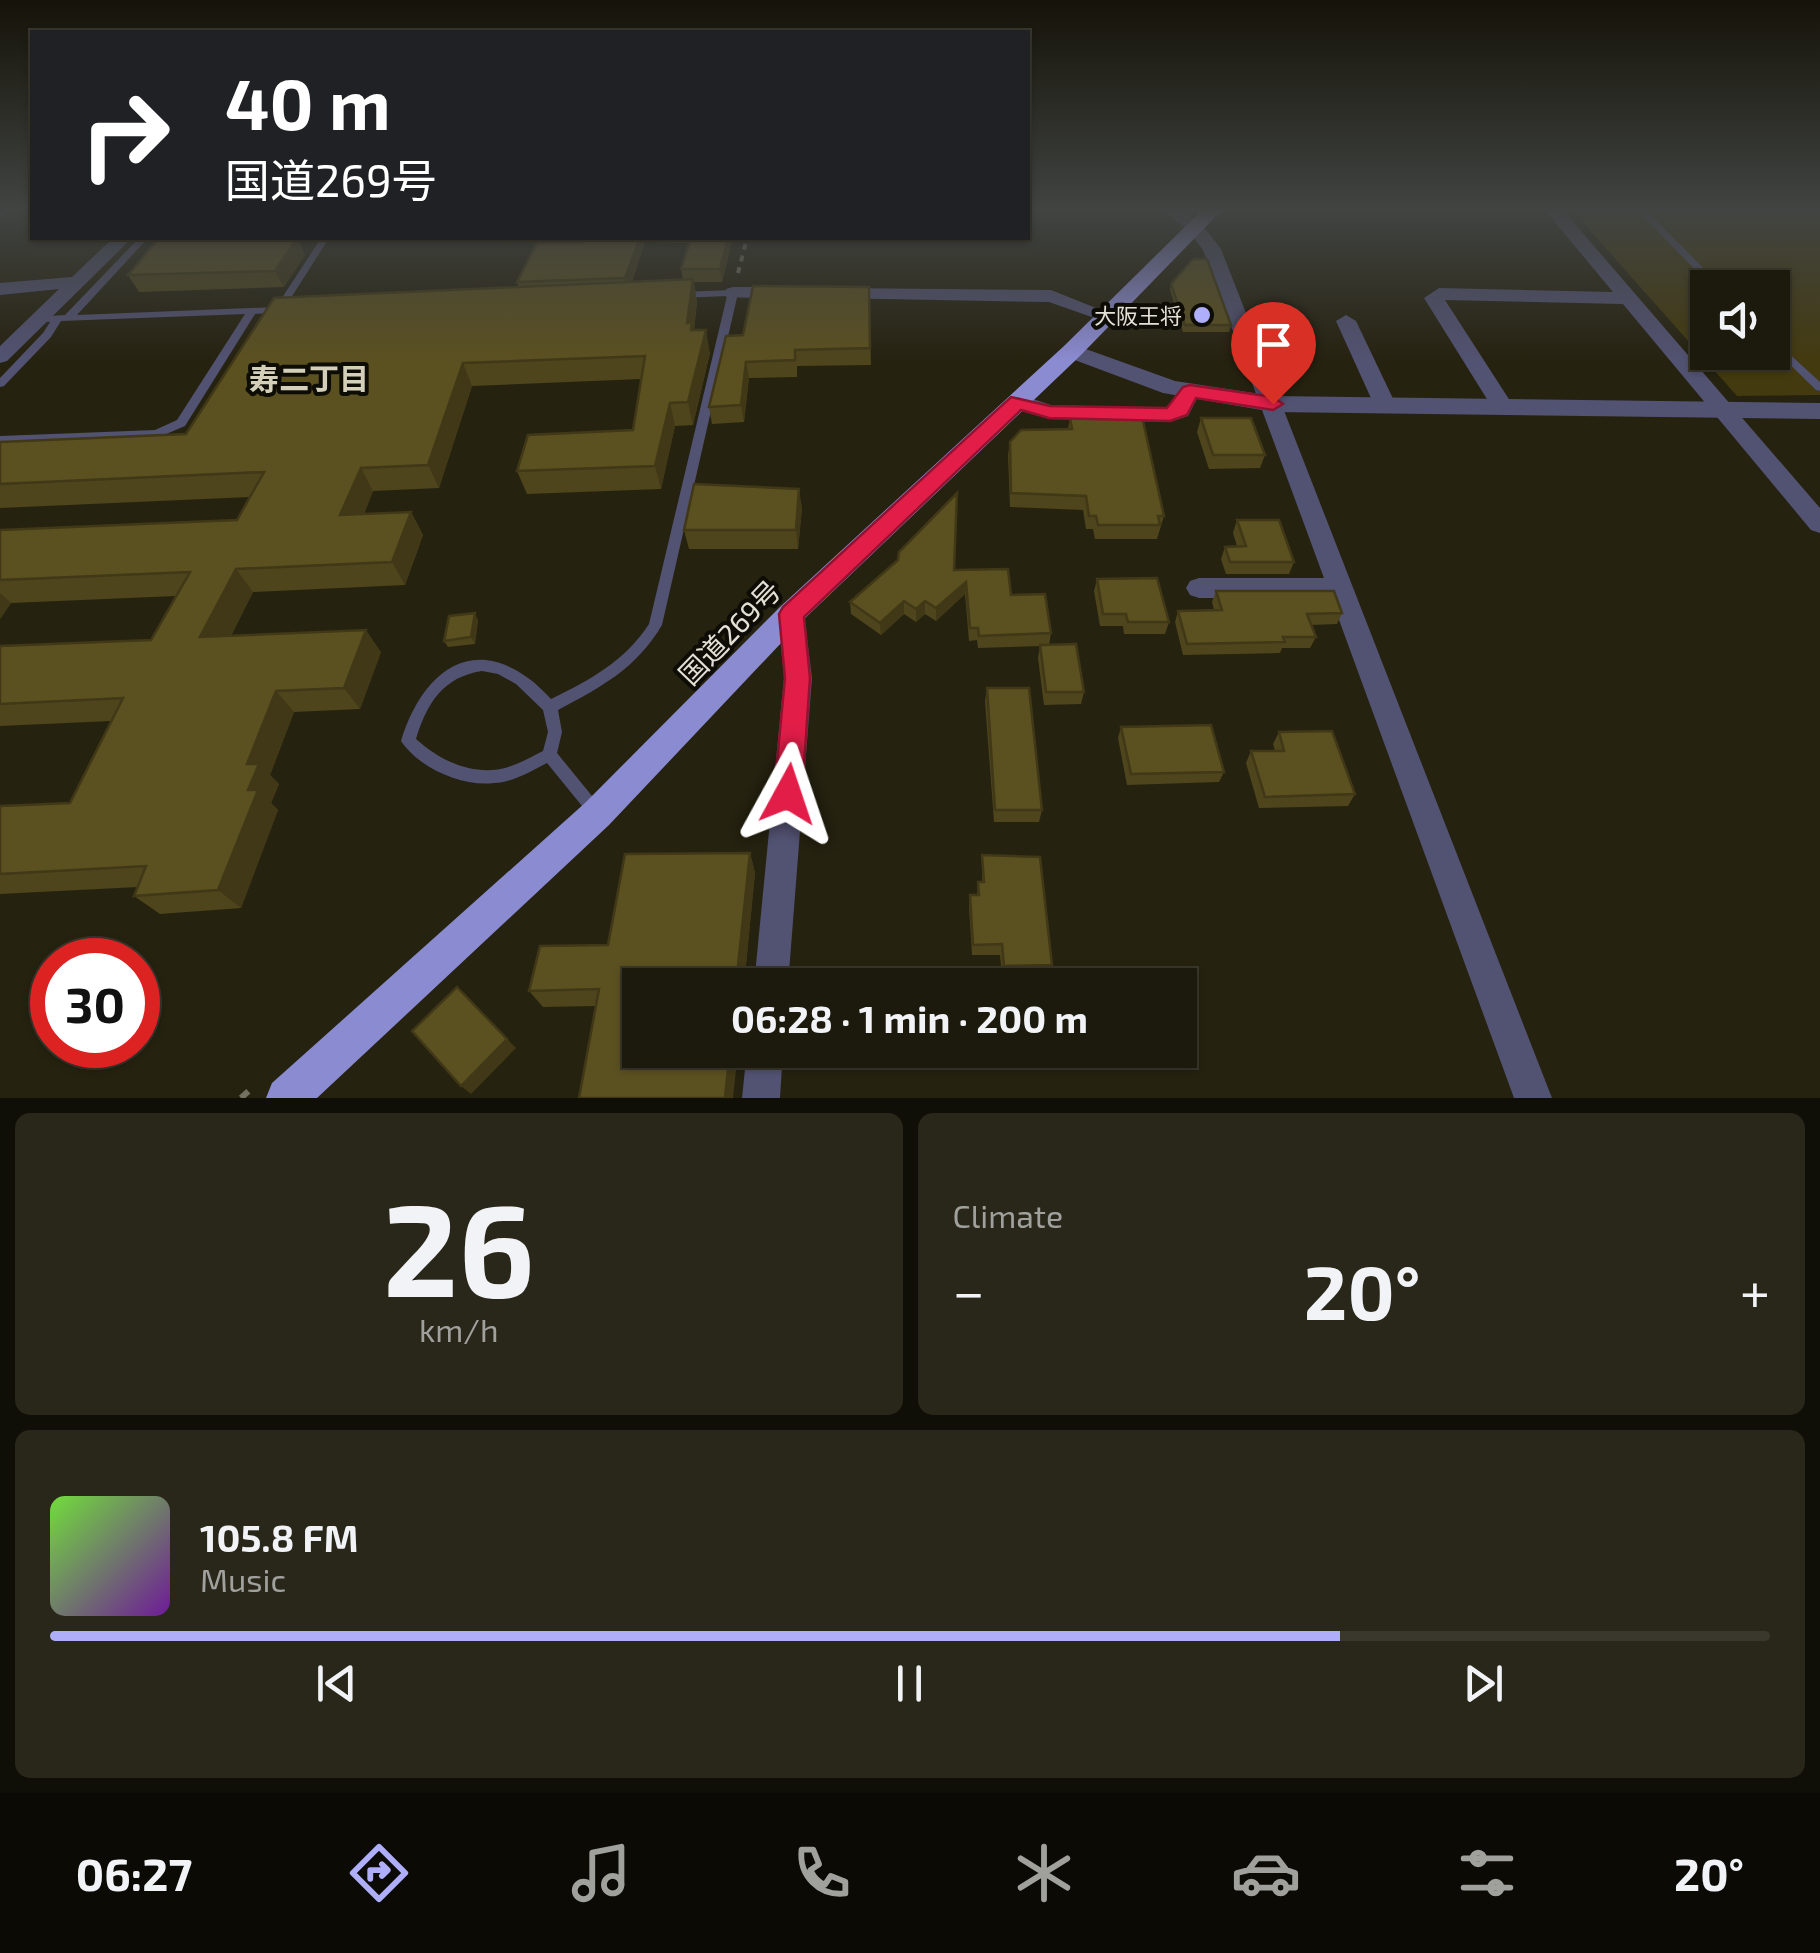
<!DOCTYPE html>
<html lang="en">
<head>
<meta charset="utf-8">
<style>
	:root { --surface:#1c1a0c; --page:#29271a; --text:#f1f3f6; --muted:#a0a19d; --line:#3a382d; --accent:#aeaefb }
	body { margin:0; font-family:"Exo 2","Noto Sans JP",sans-serif; background:var(--page); color:var(--text); height:100vh; display:flex; flex-direction:column; font-size:38px; white-space:nowrap }
	* { box-sizing:border-box; margin:0 }
	p { font-size:32px; color:var(--muted) }
	.icon { flex:none; width:55px; height:55px; fill:none; stroke:currentColor; stroke-width:2; stroke-linecap:round; stroke-linejoin:round }
	.map { position:relative; height:1098px; overflow:hidden }
	.sheet { display:flex; flex-direction:column; gap:15px; padding:15px; background:#0f0e07; flex:1 }
	.sheet>* { flex:none }
	.hud { position:absolute; left:30px; top:30px; width:1000px; height:210px; border-radius:0px; box-shadow:0 2px 8px #0004,0 0 0 2px var(--line); background:#202124; color:#fff; overflow:hidden }
	.buttons { position:absolute; left:1690px; top:270px; display:grid; gap:20px }
	.buttons a { display:grid; place-items:center; width:100px; height:100px; border-radius:0px; background:var(--surface); box-shadow:0 2px 8px #0004,0 0 0 2px var(--line); font-size:50px }
	.speed { position:absolute; left:30px; top:938px; display:flex; gap:20px; font-size:50px; font-weight:700; text-align:center }
	.speed>* { display:grid; place-content:center; width:130px; height:130px; border-radius:50%; background:var(--surface); box-shadow:0 2px 8px #0004,0 0 0 2px var(--line); line-height:1 }
	.speed .limit { border:15px solid #d22; background:#fff; color:#111 }
	.pin { position:absolute; display:grid; place-items:center; width:85px; height:85px; color:#fff; margin:-102px -42px; border-radius:50% 50% 50% 0; rotate:-45deg; box-shadow:0 0 10px #0007 }
	.pin .icon { rotate:45deg }
	.me { position:absolute; width:110px; margin:-55px; rotate:5deg; stroke-linejoin:round; filter:drop-shadow(0 0 8px #0008) }
	.turn { display:flex; align-items:center; gap:35px; height:210px; padding:0 30px; font-size:45px }
	.turn .icon { width:130px; height:130px; stroke-width:2.5 }
	.turn b { display:block; font-size:70px; line-height:85px }
	.big { font-size:75px; font-weight:700; line-height:1.1 }
	.sheet .widget { flex:1; display:flex; flex-direction:column; justify-content:center; gap:15px; min-width:0; padding:0 35px; border-radius:15px; background:var(--page) }
	.sheet .dial { align-items:center; gap:0 }
	.dial b { font-size:130px; line-height:1 }
	.song { display:flex; align-items:center; gap:30px }
	.cover { width:120px; height:120px; border-radius:15px; background:linear-gradient(135deg,hsl(100 70% 55%),hsl(280 70% 35%)) }
	.played { height:10px; border-radius:5px; background:linear-gradient(90deg,var(--accent) 75%,var(--line) 75%) }
	.keys { display:flex; justify-content:space-around; direction:ltr }
	.heat { display:flex; justify-content:space-between; align-items:center; font-size:55px; direction:ltr }
	.sheet .tiles { flex:1; display:grid; gap:15px; grid-template-columns:1fr 1fr }
	.widget:last-child { grid-column:span 2 }
	.trip { position:absolute; left:622px; top:968px; width:575px; height:100px; border-radius:0px; background:var(--surface); box-shadow:0 2px 8px #0004,0 0 0 2px var(--line); font-weight:700; line-height:100px; text-align:center }
	.dock { display:flex; height:160px; justify-content:space-around; align-items:center; background:#0b0a05; color:var(--muted) }
	.dock .icon { width:70px; height:70px }
	.dock .current { color:var(--accent) }
	.dock b { font-size:45px; color:var(--text) }
	.map>svg:first-child { display:block }
	.green { fill:#433a0f; fill-rule:evenodd }
	.lines { fill:none; stroke-linecap:round; stroke-linejoin:round }
	.path-far1 { stroke:#737061; stroke-width:4; stroke-dasharray:6 6; stroke-linecap:butt }
	.path { stroke:#737061; stroke-width:6; stroke-dasharray:10 10; stroke-linecap:butt }
	.service { fill:#525272; fill-rule:evenodd }
	.minor { fill:#525272; fill-rule:evenodd }
	.tertiary { fill:#525272; fill-rule:evenodd }
	.trunk { fill:#8b8bd2; fill-rule:evenodd }
	.wall { fill:#4e451c; fill-rule:evenodd }
	.shaded-wall { fill:#403816 }
	.building { fill:#5b5020; stroke:#403816; stroke-width:2.5 }
	.route { fill:#e11d48; stroke:#92132f; stroke-width:2.5 }
	.poi-dot { fill:#aeaefb; stroke:#0d0c05; stroke-width:4 }
	.labels { text-anchor:middle; dominant-baseline:central; stroke-width:8; stroke-linejoin:round; paint-order:stroke }
	.far-poi-label { font-size:22px; fill:#e3e0d5; stroke:#0d0c05; text-anchor:end }
	.street-label { font-size:28px; fill:#e3e0d5; stroke:#0d0c05 }
	.neighbourhood-label { font-size:30px; font-weight:bold; fill:#d3cfb8; stroke:#0d0c05 }
</style>
</head>
<body>
<div class="map">
<svg width="1820" height="1098" viewBox="0 0 1820 1098">
	<rect width="100%" height="100%" fill="#262210"/>
	<path class="green" d="M1571,209H1820V395L1737,396ZM1708,288H1772V352H1708Z"/>
	<g class="lines">
		<path class="path-far1" d="M738,273L747,238"/>
		<path class="path" d="M241,1098L254,1086"/>
		<g class="service">
			<path d="M1636,209H1645L1723,288H1713Z"/>
			<path d="M139,238H148L77,315L276,307L321,238H329L282,312L255,314L185,426L157,438L0,444V436L155,430L177,420L245,314L61,321L51,337L4,386L0,387V378L43,333L50,322L35,321V317L65,315Z"/>
			<path d="M733,290L738,293L662,625C636,669 601,687 558,710L562,732L557,753L601,807L604,812L601,817L596,819L591,817L547,763C530,772 513,782 494,783C462,787 419,768 401,741C419,681 465,632 528,678C537,684 544,692 551,699C590,680 625,661 649,624L727,296L679,298L674,295L679,292ZM482,671L498,674L516,684L543,710L548,732L543,751C531,757 519,764 505,768C473,776 440,761 416,739C427,703 443,677 482,671Z"/>
			<path d="M1772,338L1820,382V391L1816,390L1772,347Z"/>
		</g>
		<g class="minor">
			<path d="M0,209H13L0,217Z"/>
			<path d="M1161,209C1191,209 1204,226 1221,249L1552,1098H1514L1331,598H1199L1190,595L1186,588L1190,581L1199,578H1324L1203,250L1188,230Z"/>
			<path d="M1544,209H1562L1820,508V533L1811,530L1623,304L1445,300L1514,407L1511,412H1495L1424,298L1439,288L1613,292Z"/>
			<path d="M113,238H132L7,361L0,363V346L59,289L0,295V283L72,277Z"/>
			<path d="M733,287H783L793,293L783,299L726,297V289Z"/>
			<path d="M838,288L1051,290L1116,316L1106,322L1049,302L831,298L828,294Z"/>
			<path d="M1346,315L1356,321L1397,407L1394,412H1378L1375,407L1336,321Z"/>
			<path d="M1190,384L1201,391L1188,416L1170,422L1049,419L1010,406L1007,401L1018,394L1051,405L1168,408L1182,386Z"/>
			<path d="M791,604L800,607L804,614L812,678L788,985H754L784,678L778,614L782,607Z"/>
			<path d="M747,1050H783L780,1098H742Z"/>
		</g>
		<path class="tertiary" d="M1072,344L1175,381L1273,396L1820,403V419L1273,412L1163,393L1064,356V346Z"/>
		<path class="trunk" d="M1203,209H1223L1080,356L801,622L609,825L317,1098H266L272,1083L585,803L781,606L1064,346Z"/>
	</g>
	<g class="wall">
		<path d="M159,238H297L305,255L284,287L139,292L128,275Z"/>
		<path d="M584,238H733L722,282H694L697,302L694,330L710,353L693,425L675,426L661,489L527,494L517,471L633,430L641,379L472,386L439,488L373,491L364,514L411,512L423,535L405,585L253,592L231,636L381,652L360,709L294,712L270,775L279,784L271,803L278,810L241,908L160,914L134,896L138,887L0,894V806L70,803L111,721L0,726V646L151,640L176,596L11,603L0,619V530L237,520L250,497L0,508V442L186,434L519,287L517,282L582,243ZM645,242L690,243L681,269L683,280L632,282Z"/>
		<path d="M1171,284L1231,325L1229,332H1183L1170,290Z"/>
		<path d="M869,287L871,365L797,366V377L749,378L744,422L712,424L709,407L743,335Z"/>
		<path d="M1117,411L1164,516L1157,539H1095L1093,529H1086L1083,510L1010,507L1008,455L1010,442L1068,429L1070,418H1116Z"/>
		<path d="M1201,418L1265,455L1260,468L1209,469L1197,432Z"/>
		<path d="M802,508L798,549H689L684,530Z"/>
		<path d="M1237,520L1294,562L1289,574H1226L1221,559L1225,547L1237,546L1233,533Z"/>
		<path d="M954,570L1011,595L1051,633L1049,645L1084,692L1081,704L1044,705L1038,658L1040,646L978,648L977,640L969,641L965,594L936,621L925,614L916,622L904,614L881,635L851,614L850,602Z"/>
		<path d="M1097,579L1169,622L1165,634H1124L1123,626H1100L1094,591Z"/>
		<path d="M1216,591L1342,613L1337,624L1311,625L1316,637L1310,648H1282L1280,653L1183,655L1175,622L1178,611L1214,610L1212,602Z"/>
		<path d="M478,620L475,644L448,647L444,641Z"/>
		<path d="M987,688L1042,810L1039,822H994L985,701Z"/>
		<path d="M1121,727L1224,772L1219,782L1127,785L1118,738Z"/>
		<path d="M1279,732L1355,794L1348,806L1259,808L1246,763L1251,751H1275L1273,744Z"/>
		<path d="M750,853L755,873L744,985H640L596,1006L543,1007L529,991L608,945Z"/>
		<path d="M982,855L1052,965L1049,975L1002,976L1000,955H972L969,906L970,895H977L978,882H982Z"/>
	</g>
	<g class="shaded-wall">
		<path d="M280,238H297L305,255L284,287L275,271Z"/>
		<path d="M640,238H644L645,242L629,291L625,278Z"/>
		<path d="M728,238H733L722,282L720,269Z"/>
		<path d="M693,279L697,302L694,329L697,345L687,323Z"/>
		<path d="M706,330L710,353L693,425L688,402Z"/>
		<path d="M746,362L749,378L744,422L741,405Z"/>
		<path d="M463,363L472,386L439,488L428,465Z"/>
		<path d="M670,403L675,426L661,489L655,466Z"/>
		<path d="M361,468L373,491L354,538L340,515Z"/>
		<path d="M799,489L802,508L798,549L796,530Z"/>
		<path d="M411,512L423,535L405,585L392,562Z"/>
		<path d="M236,569L253,592L219,659L200,637Z"/>
		<path d="M966,582L965,594L936,621V608Z"/>
		<path d="M0,593L11,603L0,619Z"/>
		<path d="M904,601V614L881,635L880,623Z"/>
		<path d="M925,601V614L916,622V609Z"/>
		<path d="M475,613L478,620L475,644L471,637Z"/>
		<path d="M366,630L381,652L360,709L344,688Z"/>
		<path d="M276,691L294,712L270,775L279,784L271,803L278,810L241,908L218,890L248,790L247,764Z"/>
		<path d="M750,853L755,873L744,985H736Z"/>
		<path d="M457,987L516,1048L471,1094L461,1086Z"/>
		<path d="M730,1050H738L733,1098H725Z"/>
	</g>
	<g class="building">
		<path d="M159,238H280L279,239H297L275,271L128,275Z"/>
		<path d="M584,238H640L625,278L517,282L537,243H582Z"/>
		<path d="M691,238H728L720,269H681Z"/>
		<path d="M1193,259H1207L1231,325H1185L1171,284Z"/>
		<path d="M693,279L687,323L692,322L691,330H706L688,402L670,403L655,466L517,471L528,435L633,430L645,356L463,363L428,465L361,468L340,515L411,512L392,562L236,569L200,637L366,630L344,688L276,691L247,764H259L248,790H258L218,890L134,896L146,866L0,874V806L70,803L123,698L0,704V646L151,640L190,572L0,580V530L237,520L264,472L0,484V442L186,434L274,298Z"/>
		<path d="M753,286L869,287L870,348L795,350V360L746,362L741,405L709,407L726,336L743,335Z"/>
		<path d="M1117,411L1141,412L1164,516H1158L1160,525H1098L1096,516H1089L1086,496L1011,493L1010,442L1021,430L1072,429L1070,418H1119Z"/>
		<path d="M1201,418H1251L1265,455H1213Z"/>
		<path d="M694,484L799,489L796,530H684Z"/>
		<path d="M957,493L954,570L1008,569L1011,595L1045,594L1051,633L979,636L978,628H970L966,582L936,608L925,601L916,609L904,601L880,623L850,602L898,560L899,552Z"/>
		<path d="M1237,520H1279L1294,562H1230L1225,547L1246,546Z"/>
		<path d="M1157,578L1169,622H1128L1126,614H1103L1097,579Z"/>
		<path d="M1216,591H1334L1342,613L1307,614L1316,637H1283L1285,642L1187,644L1178,611L1222,610Z"/>
		<path d="M475,613L471,637L444,641L449,616Z"/>
		<path d="M1076,644L1084,692H1046L1040,645Z"/>
		<path d="M987,688H1029L1042,810H995Z"/>
		<path d="M1211,725L1224,772L1131,774L1121,727Z"/>
		<path d="M1332,731L1355,794L1265,797L1251,751H1284L1279,732Z"/>
		<path d="M750,853L736,985H640V1050H730L725,1098H579L599,989L529,991L540,946L608,945L625,854Z"/>
		<path d="M982,855L1040,857L1052,965L1004,966L1002,944L973,945L970,895H979L978,882H984Z"/>
		<path d="M457,987L507,1039L461,1086L412,1031Z"/>
	</g>
	<linearGradient id="sky" x2="0" y2="1"><stop stop-color="#151309"/><stop offset="0.58" stop-color="#414442"/><stop offset="1" stop-color="#414442" stop-opacity="0"/></linearGradient>
	<rect width="1820" height="362" fill="url(#sky)"/>
	<path class="route" d="M1190,385L1273,397L1283,404L1273,410L1196,398L1187,415L1170,421L1049,418L1021,410L804,617L810,678L802,794L798,802L788,806L778,802L774,794L785,678L779,614L783,607L1011,397L1050,406L1167,408L1183,387Z"/>
	<circle class="poi-dot" cx="1202" cy="315" r="10"/>
	<g class="labels">
		<g class="far-poi-label">
			<text x="1182" y="315">大阪王将</text>
		</g>
		<g class="street-label">
			<text transform="translate(729 632) rotate(-46)">国道269号</text>
		</g>
		<g class="neighbourhood-label">
			<text x="309" y="378">寿二丁目</text>
		</g>
	</g>
</svg>
<div class="buttons">
<a><svg class="icon" aria-label="sound" viewBox="0 0 24 24"><path d="M4 9h4l5-4v14l-5-4H4zM17 9q2 3 0 6"/></svg></a>
</div>
<div class="speed"><div class="limit">30</div></div>
<div class="pin" style="left:1273px;top:404px;background:#d93025"><svg class="icon" aria-label="arrive" viewBox="0 0 24 24"><path d="M6 21V4h12l-3 4 3 4H6"/></svg></div>
<svg class="me" style="left:788px;top:794px" viewBox="-20 -20 40 40"><path d="M0-17L14 15 0 8-14 15z" fill="#e11d48" stroke="#fff" stroke-width="4"/></svg>
<div class="trip">06:28 · 1 min · 200 m</div>
<div class="hud">
<div class="turn"><svg class="icon" aria-label="right" viewBox="0 0 24 24"><path d="M7 20v-9h11M14 6l5 5-5 5"/></svg><div><b>40 m</b>国道269号</div></div>
</div>
</div>
<section class="sheet">
<div class="tiles">
<div class="widget dial"><b>26</b><p>km/h</p></div>
<div class="widget"><p>Climate</p>
<div class="heat"><a>−</a><b class="big">20°</b><a>+</a></div>
</div>
<div class="widget">
<div class="song"><i class="cover"></i><div><b>105.8 FM</b><p>Music</p></div></div>
<div class="played"></div>
<div class="keys"><svg class="icon" aria-label="previous" viewBox="0 0 24 24"><path d="M18 5L8 12l10 7zM5 5v14"/></svg><svg class="icon" aria-label="pause" viewBox="0 0 24 24"><path d="M8 5v14M16 5v14"/></svg><svg class="icon" aria-label="next" viewBox="0 0 24 24"><path d="M6 5l10 7-10 7zM19 5v14"/></svg></div>
</div>
</div>
</section>
<nav class="dock">
<b>06:27</b>
<svg class="icon current" aria-label="directions" viewBox="0 0 24 24"><path d="M12 3l9 9-9 9-9-9zM9 14v-3h6M13 9l2 2-2 2"/></svg>
<svg class="icon" aria-label="music" viewBox="0 0 24 24"><path d="M9 18V5l10-2v13"/><circle cx="6" cy="18" r="3"/><circle cx="16" cy="16" r="3"/></svg>
<svg class="icon" aria-label="phone" viewBox="0 0 24 24"><path d="M5 4h4l2 5-3 2q2 4 5 5l2-3 5 2v4C11 20 4 13 5 4z"/></svg>
<svg class="icon" aria-label="climate" viewBox="0 0 24 24"><path d="M12 3v18M4 7l16 10M4 17L20 7"/></svg>
<svg class="icon" aria-label="car" viewBox="0 0 24 24"><path d="M5 17H2v-5l4-1 3-4h7l3 4 3 1v5h-3M9 17h6M6 11h13"/><circle cx="7" cy="17" r="2"/><circle cx="17" cy="17" r="2"/></svg>
<svg class="icon" aria-label="filters" viewBox="0 0 24 24"><path d="M4 7h16M4 17h16"/><circle cx="9" cy="7" r="2"/><circle cx="15" cy="17" r="2"/></svg>
<b>20°</b>
</nav>
</body>
</html>
